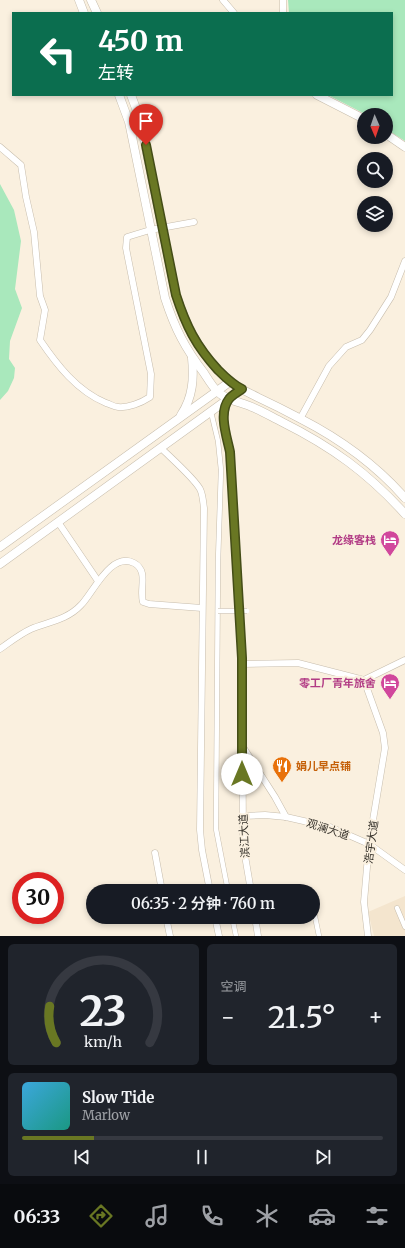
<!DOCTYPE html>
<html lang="zh">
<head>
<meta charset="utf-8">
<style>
	:root { --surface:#171b24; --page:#20242c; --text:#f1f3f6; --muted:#9ea1a6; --line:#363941; --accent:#697723 }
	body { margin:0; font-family:Merriweather,"Noto Sans SC",serif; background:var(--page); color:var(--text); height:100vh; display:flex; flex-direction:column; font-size:15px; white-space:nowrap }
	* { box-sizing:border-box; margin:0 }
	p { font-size:13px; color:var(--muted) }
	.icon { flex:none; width:22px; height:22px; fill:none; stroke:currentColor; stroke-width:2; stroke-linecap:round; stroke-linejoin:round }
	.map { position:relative; height:936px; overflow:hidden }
	.panel { display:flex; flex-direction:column; gap:8px; padding:8px; background:#0d0f14; flex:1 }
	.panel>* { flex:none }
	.banner { position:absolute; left:12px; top:12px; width:381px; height:84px; border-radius:0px; box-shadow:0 2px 6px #0003; background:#0b6e4f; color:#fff; overflow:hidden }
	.needle { width:26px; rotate:178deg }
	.tools { position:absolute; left:357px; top:108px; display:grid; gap:8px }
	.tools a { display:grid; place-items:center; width:36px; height:36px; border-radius:50%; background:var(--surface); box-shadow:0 2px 6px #0003; font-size:20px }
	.speed { position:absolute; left:12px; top:872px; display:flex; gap:8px; font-size:20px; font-weight:700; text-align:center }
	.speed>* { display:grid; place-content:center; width:52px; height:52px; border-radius:50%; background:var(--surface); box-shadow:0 2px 6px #0003; line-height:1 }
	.speed .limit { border:6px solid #d22; background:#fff; color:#111 }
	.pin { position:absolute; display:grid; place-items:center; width:34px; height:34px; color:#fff; margin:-41px -17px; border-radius:50% 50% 50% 0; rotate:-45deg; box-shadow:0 0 4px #0007 }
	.pin .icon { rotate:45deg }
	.me { position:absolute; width:44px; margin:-22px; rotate:0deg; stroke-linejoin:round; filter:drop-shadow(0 0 3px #0008) }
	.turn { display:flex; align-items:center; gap:14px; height:84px; padding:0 20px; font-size:18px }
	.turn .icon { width:52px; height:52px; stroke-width:2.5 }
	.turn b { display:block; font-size:28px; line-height:34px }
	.big { font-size:30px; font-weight:600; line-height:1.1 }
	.panel .widget { flex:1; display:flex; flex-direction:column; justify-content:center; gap:6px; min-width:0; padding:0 14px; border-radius:6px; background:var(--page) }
	.panel .dial { align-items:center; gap:0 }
	.dial svg { height:104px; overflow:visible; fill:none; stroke:var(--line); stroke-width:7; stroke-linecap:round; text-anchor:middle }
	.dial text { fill:var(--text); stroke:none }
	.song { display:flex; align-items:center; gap:12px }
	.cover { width:48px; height:48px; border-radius:6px; background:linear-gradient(135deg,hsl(200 70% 55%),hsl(170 70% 35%)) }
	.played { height:4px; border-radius:2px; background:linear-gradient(90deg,var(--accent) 20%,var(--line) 20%) }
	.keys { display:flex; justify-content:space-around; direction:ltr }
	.heat { display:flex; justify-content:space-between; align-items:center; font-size:22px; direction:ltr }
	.panel .tiles { flex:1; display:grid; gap:8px; grid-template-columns:1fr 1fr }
	.widget:last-child { grid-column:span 2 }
	.trip { position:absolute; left:86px; top:884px; width:234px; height:40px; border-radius:20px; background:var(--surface); box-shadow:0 2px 6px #0003; font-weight:600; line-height:40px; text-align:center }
	.menu { display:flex; height:64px; justify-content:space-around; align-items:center; background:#090b0e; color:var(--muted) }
	.menu .icon { width:28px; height:28px }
	.menu .active { color:var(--accent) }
	.menu b { font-size:18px; color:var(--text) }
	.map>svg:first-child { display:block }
	.built { fill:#f4e5ce }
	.green { fill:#a9e8bc }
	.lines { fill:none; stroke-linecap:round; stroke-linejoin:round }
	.pedestrian-casing { stroke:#c7bdad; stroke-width:5.5 }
	.minor-casing { stroke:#c7bdad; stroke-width:7 }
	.tertiary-casing { stroke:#c7bdad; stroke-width:9 }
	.pedestrian { stroke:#fff; stroke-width:4.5 }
	.minor { stroke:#fff; stroke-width:6 }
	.tertiary { stroke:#fff; stroke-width:8 }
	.pedestrian-bridge-casing { stroke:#c7bdad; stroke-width:5.5; stroke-linecap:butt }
	.pedestrian-bridge { stroke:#fff; stroke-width:4.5 }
	.route-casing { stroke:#444d17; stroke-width:10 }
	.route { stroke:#697723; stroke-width:7 }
	.labels { text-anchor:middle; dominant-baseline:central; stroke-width:4; stroke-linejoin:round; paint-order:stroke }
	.hotel-label { font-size:11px; font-weight:bold; fill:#b23c85; stroke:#faf0df; text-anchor:end }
	.food-label { font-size:11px; font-weight:bold; fill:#c56008; stroke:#faf0df; text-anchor:start }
	.street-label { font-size:11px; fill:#36322b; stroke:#faf0df }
</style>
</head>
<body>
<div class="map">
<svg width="405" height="936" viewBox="0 0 405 936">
	<rect width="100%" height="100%" fill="#faf0df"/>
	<path class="built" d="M405,896V936H374L368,912Z"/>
	<g class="green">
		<path d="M288,0H405V141L386,129V115H367L328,95H392V13H289Z"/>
		<path d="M0,184L14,210L21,241L15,289L22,308L10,341L9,359L15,368L14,378L8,391L0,400Z"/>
	</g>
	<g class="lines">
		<g class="pedestrian-casing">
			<g id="pedestrian">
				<path d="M211,412L218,441L221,470L218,561L216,829L228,891"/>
				<path d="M301,891L309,889V891"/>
				<path d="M313,907L319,936"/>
				<path d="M397,908L405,927"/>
				<path d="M232,917L236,936"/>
			</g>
		</g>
		<g class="minor-casing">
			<g id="minor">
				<path d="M223,0L234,13"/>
				<path d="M283,0V13"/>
				<path d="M0,147L21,165L26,197L34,232L40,296L45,310L40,340C57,365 77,391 106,403C110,404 114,407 118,407C128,408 141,403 150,397L151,374L126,248L127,237L150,230L194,222"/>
				<path d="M229,399C221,417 226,434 230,452L242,658L243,844L251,891"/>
				<path d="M300,419L329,366L346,347L362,340L370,330L391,297L405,261"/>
				<path d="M161,448C171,458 194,478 200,489C203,495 203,502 204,508L200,830L202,850L210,891"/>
				<path d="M58,522L98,581"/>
				<path d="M0,649C10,642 20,634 31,629C48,622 67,620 81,605C93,593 111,551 134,563C149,571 139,589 143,602L149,604L202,608"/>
				<path d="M242,664L298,663L364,680L405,660"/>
				<path d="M364,680L383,733L385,748L369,844L364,902L368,936"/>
				<path d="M243,747L275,797L286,817"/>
				<path d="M243,816L265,815L286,817L330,827L369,844L405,870"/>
				<path d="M155,853L162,891"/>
				<path d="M166,917L170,936"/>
				<path d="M215,917L219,936"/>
				<path d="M255,917L258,936"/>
			</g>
		</g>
		<g class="tertiary-casing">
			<g id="tertiary">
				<path d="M79,0L84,13"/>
				<path d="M91,0L97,13"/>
				<path d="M119,95L129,122L165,298C175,329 185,348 204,373C208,379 212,386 217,391C225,400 241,402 252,407C262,411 272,417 282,422C332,447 368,473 405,514"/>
				<path d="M131,95L140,119L176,295C188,332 205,362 236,386C242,390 250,393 257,397C272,404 286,411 301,419C340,439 376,465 405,498"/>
				<path d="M317,95L364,119"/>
				<path d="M386,134L405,147"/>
				<path d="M181,415C193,397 194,378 192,358"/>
				<path d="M0,547L231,381"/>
				<path d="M0,564L242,389"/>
			</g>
		</g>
		<use href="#pedestrian" class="pedestrian"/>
		<use href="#minor" class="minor"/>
		<use href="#tertiary" class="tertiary"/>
		<g class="pedestrian-bridge-casing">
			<path id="pedestrian-bridge" d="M218,611H247"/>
		</g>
		<use href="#pedestrian-bridge" class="pedestrian-bridge"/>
	</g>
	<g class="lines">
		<g class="route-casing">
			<path id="route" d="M146,145L176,295C186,326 196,346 218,370C225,377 233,385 242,389C238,392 232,395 229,399C218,413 227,437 230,452L242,658V774"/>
		</g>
		<use href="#route" class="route"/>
	</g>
	<defs>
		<g id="hotel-pin" transform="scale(1)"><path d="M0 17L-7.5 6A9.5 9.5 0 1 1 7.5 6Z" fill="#d1479c" stroke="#faf0df"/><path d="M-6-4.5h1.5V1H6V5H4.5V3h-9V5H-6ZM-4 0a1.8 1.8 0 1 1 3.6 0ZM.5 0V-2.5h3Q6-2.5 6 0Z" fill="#fff"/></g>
		<g id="restaurant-pin" transform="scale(1)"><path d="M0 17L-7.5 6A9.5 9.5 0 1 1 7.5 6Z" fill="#e8710a" stroke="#faf0df"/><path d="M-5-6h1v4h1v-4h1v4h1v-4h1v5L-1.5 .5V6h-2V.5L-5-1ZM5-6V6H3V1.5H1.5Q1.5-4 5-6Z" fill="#fff"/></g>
	</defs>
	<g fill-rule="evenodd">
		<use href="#hotel-pin" x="390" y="540"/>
		<use href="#hotel-pin" x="390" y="683"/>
		<use href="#restaurant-pin" x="282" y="766"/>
	</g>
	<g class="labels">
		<g class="hotel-label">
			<text x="376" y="540">龙缘客栈</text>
			<text x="376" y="683">零工厂青年旅舍</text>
		</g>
		<g class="food-label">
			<text x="296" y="766">娟儿早点铺</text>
		</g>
		<g class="street-label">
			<text transform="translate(328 829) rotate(18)">观澜大道</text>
			<text transform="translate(244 836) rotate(-93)">滨江大道</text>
			<text transform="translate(371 842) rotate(-82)">浩宇大道</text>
		</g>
	</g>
</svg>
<div class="tools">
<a><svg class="needle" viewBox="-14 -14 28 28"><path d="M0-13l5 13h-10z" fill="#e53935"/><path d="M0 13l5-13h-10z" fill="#9ea1a6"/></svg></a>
<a><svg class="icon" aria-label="search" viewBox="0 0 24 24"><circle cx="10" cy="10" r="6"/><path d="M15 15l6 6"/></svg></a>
<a><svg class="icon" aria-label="layers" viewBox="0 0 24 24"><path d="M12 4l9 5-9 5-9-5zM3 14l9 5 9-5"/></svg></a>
</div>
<div class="speed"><div class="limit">30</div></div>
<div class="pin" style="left:146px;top:145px;background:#d93025"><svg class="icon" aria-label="arrive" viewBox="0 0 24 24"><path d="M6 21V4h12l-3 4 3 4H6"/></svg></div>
<svg class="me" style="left:242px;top:774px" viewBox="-20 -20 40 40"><circle r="19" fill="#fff"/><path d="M0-13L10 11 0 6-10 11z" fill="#697723"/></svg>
<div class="trip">06:35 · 2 分钟 · 760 m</div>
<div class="banner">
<div class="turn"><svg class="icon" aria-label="left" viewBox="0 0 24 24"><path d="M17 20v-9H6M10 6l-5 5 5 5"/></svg><div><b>450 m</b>左转</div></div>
</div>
</div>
<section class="panel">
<div class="tiles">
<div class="widget dial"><svg viewBox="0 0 100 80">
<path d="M14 69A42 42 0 1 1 86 69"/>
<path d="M14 69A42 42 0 0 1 9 41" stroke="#697723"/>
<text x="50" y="56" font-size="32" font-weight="700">23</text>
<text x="50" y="72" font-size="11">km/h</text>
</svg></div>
<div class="widget"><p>空调</p>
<div class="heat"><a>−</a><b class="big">21.5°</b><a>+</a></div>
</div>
<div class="widget">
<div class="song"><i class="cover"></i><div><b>Slow Tide</b><p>Marlow</p></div></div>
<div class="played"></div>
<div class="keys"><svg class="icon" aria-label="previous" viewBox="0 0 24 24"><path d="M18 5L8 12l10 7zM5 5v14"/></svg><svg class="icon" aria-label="pause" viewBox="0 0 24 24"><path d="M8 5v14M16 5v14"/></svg><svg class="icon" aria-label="next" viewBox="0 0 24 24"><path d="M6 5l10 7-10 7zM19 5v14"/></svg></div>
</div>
</div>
</section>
<nav class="menu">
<b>06:33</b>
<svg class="icon active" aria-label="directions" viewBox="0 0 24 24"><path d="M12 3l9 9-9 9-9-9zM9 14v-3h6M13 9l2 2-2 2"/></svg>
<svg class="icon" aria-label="music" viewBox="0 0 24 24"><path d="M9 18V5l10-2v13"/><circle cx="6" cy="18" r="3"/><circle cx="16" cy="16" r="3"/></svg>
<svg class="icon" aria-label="phone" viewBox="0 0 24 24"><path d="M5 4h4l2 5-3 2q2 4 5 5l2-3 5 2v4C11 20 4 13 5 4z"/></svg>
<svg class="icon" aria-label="climate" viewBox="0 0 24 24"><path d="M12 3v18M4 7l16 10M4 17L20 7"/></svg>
<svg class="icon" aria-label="car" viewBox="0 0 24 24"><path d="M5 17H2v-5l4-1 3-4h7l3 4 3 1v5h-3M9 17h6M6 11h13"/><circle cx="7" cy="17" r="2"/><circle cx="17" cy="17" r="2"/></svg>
<svg class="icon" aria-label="filters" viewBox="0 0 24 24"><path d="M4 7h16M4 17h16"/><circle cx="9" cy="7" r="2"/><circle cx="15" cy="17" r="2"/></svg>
</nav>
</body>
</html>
